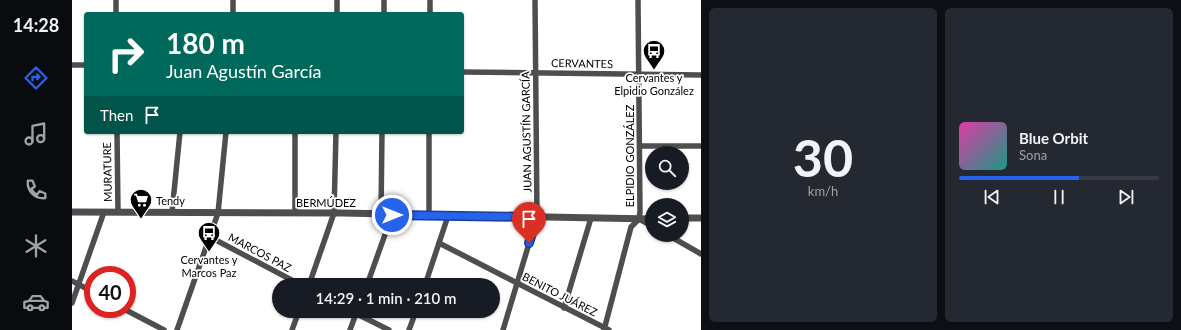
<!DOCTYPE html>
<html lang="en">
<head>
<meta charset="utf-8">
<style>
	:root { --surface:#171b24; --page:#242831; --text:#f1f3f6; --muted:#9ea1a6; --line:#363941; --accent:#2563eb }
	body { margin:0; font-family:Lato,sans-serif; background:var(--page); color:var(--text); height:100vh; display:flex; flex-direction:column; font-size:15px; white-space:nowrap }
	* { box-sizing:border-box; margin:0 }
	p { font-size:13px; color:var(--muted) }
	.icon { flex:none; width:22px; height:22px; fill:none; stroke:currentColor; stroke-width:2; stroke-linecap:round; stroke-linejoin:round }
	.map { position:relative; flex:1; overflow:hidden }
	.side { display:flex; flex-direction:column; gap:8px; padding:8px; background:#0d0f14; width:480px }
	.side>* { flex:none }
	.hud { position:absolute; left:12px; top:12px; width:380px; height:122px; border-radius:4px; box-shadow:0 1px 3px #0004; background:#00695c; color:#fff; overflow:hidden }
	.fabs { position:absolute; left:573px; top:146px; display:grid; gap:8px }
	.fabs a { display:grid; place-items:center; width:44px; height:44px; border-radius:50%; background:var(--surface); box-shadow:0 1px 3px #0004; font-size:20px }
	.speed { position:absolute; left:12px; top:266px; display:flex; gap:8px; font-size:20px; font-weight:700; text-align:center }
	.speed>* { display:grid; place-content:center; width:52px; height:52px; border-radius:50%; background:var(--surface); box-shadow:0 1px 3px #0004; line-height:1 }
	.speed .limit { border:6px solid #d22; background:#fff; color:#111 }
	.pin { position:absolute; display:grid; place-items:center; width:34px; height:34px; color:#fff; margin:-41px -17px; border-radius:50% 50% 50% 0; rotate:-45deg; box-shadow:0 0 4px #0007 }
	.pin .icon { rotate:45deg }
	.me { position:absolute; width:44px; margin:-22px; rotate:90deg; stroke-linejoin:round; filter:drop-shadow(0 0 3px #0008) }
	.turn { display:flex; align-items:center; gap:14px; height:84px; padding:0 16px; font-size:18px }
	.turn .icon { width:52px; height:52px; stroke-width:2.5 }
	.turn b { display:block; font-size:28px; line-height:34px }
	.then { display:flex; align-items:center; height:38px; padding:0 16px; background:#0003; gap:8px; font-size:15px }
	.side .card { flex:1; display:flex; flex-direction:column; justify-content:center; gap:6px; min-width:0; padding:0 14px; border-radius:6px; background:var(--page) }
	.side .dial { align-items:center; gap:0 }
	.dial b { font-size:52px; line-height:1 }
	.song { display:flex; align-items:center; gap:12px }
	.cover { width:48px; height:48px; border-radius:6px; background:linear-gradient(135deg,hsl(320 70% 55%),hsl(170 70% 35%)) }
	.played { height:4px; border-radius:2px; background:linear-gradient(90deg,var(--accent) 60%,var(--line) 60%) }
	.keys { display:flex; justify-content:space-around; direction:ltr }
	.side .tiles { flex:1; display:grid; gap:8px; grid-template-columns:repeat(2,1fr) }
	.trip { position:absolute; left:200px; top:278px; width:228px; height:40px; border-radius:20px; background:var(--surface); box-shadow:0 1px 3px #0004; font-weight:600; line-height:40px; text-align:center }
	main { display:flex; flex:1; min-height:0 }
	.tabs { display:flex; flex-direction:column; width:72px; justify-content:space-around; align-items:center; background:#090b0e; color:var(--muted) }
	.tabs .icon { width:28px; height:28px }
	.tabs .selected { color:var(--accent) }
	.tabs b { font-size:18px; color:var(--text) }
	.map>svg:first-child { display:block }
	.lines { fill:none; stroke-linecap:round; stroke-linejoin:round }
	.minor { stroke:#4e4e4e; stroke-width:5.5 }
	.tertiary { stroke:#4e4e4e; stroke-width:7 }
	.route-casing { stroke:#184099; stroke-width:10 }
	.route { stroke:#2563eb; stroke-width:7 }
	.labels { text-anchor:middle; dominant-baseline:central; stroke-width:3.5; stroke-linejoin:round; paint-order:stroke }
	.street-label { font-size:11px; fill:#000; stroke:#fff }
	.poi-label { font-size:11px; fill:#000; stroke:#fff }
</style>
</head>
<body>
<main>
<nav class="tabs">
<b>14:28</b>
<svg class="icon selected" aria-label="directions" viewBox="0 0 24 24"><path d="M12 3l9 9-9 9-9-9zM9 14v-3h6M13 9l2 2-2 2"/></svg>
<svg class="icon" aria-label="music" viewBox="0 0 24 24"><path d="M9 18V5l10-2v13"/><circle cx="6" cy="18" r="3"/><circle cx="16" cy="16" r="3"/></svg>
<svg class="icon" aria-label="phone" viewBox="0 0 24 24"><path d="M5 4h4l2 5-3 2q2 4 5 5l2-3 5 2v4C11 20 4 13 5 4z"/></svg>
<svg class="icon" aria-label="climate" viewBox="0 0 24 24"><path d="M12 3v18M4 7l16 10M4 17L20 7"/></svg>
<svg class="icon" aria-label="car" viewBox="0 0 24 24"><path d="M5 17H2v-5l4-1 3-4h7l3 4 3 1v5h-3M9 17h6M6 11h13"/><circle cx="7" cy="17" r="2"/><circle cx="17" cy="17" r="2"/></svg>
</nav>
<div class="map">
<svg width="629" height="330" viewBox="0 0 629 330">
	<rect width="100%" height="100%" fill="#fff"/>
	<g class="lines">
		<g class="minor">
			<path d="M44,0V14"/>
			<path d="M161,14V0"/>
			<path d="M265,14V0"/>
			<path d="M312,14V0"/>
			<path d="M358,14V0"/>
			<path d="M0,65H14"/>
			<path d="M390,72L629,75"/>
			<path d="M45,132L46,212"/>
			<path d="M568,146H629"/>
			<path d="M100,212L108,132"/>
			<path d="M223,213V132"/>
			<path d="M309,214L310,132"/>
			<path d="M357,215V132"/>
			<path d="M567,219L580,226"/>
			<path d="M596,235L629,254"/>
			<path d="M138,237L229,285"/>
			<path d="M367,243L537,330"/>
			<path d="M0,281L21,292"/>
			<path d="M237,285L262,213L264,132"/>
			<path d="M295,285L320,215"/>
			<path d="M353,285L376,216"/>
			<path d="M0,303L32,212"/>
			<path d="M492,308L519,218"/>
			<path d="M52,309L92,330"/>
			<path d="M279,311L317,330"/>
			<path d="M105,330L146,213L154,132"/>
			<path d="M220,330L227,311"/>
			<path d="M278,330L285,311"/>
			<path d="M337,330L344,311"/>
			<path d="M431,330L465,217L463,0"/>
			<path d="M532,330L559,227L567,219L568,212L566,0"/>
		</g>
		<g class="tertiary">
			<path d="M0,212L269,213L580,219"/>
			<path d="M610,218H629"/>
		</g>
	</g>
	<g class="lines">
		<g class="route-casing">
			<path id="route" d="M320,215L465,217L457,243"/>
		</g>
		<use href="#route" class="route"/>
	</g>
	<defs>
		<g id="bus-pin" transform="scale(1.15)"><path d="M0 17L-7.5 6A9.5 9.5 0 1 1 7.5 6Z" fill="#000" stroke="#fff"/><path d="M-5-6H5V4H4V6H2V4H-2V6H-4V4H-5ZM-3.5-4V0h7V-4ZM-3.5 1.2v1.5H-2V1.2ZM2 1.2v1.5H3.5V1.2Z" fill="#fff"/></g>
		<g id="supermarket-pin" transform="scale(1.15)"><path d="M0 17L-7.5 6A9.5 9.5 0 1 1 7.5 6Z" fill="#000" stroke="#fff"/><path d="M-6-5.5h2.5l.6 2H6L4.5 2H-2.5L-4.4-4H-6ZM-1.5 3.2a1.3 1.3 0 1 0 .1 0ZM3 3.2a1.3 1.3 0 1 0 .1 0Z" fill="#fff"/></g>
	</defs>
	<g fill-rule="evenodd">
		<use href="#bus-pin" x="582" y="51"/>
		<use href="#supermarket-pin" x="69" y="200"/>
		<use href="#bus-pin" x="137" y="233"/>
	</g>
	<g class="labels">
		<g class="street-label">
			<text transform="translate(510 63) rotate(1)">CERVANTES</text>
			<text transform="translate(454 132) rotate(-91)">JUAN AGUSTÍN GARCÍA</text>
			<text transform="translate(557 156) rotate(-90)">ELPIDIO GONZÁLEZ</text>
			<text transform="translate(35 172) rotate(-91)">MURATURE</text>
			<text x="254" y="202">BERMÚDEZ</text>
			<text transform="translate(188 252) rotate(28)">MARCOS PAZ</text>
			<text transform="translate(488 294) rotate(27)">BENITO JUÁREZ</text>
		</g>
		<g class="poi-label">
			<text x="582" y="77">Cervantes y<tspan x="582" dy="13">Elpidio González</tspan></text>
			<text x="84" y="200" text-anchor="start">Tendy</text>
			<text x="137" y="259">Cervantes y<tspan x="137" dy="13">Marcos Paz</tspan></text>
		</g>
	</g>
</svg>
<div class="fabs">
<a><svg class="icon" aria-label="search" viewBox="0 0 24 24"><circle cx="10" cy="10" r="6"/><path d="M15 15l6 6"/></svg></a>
<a><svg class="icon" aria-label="layers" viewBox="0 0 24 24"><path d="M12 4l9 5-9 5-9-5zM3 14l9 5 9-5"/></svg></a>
</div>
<div class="speed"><div class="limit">40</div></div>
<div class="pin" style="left:457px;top:243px;background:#d93025"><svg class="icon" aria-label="arrive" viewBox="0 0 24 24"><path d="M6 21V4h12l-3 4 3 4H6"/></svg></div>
<svg class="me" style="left:320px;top:215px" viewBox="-20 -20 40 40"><circle r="17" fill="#2563eb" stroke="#fff" stroke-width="3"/><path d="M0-11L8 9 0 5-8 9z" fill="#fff"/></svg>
<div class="trip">14:29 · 1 min · 210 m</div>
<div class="hud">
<div class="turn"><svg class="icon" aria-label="right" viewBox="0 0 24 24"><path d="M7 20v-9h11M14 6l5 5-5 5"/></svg><div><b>180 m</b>Juan Agustín García</div></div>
<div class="then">Then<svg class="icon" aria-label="arrive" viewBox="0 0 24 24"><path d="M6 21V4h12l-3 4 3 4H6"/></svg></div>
</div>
</div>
<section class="side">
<div class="tiles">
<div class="card dial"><b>30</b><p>km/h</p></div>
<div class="card">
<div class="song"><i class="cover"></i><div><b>Blue Orbit</b><p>Sona</p></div></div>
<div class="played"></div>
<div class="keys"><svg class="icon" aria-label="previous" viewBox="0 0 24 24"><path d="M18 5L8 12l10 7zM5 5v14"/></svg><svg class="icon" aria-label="pause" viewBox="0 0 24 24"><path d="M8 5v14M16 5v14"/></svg><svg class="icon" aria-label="next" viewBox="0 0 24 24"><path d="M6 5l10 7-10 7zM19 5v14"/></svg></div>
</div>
</div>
</section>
</main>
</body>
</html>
